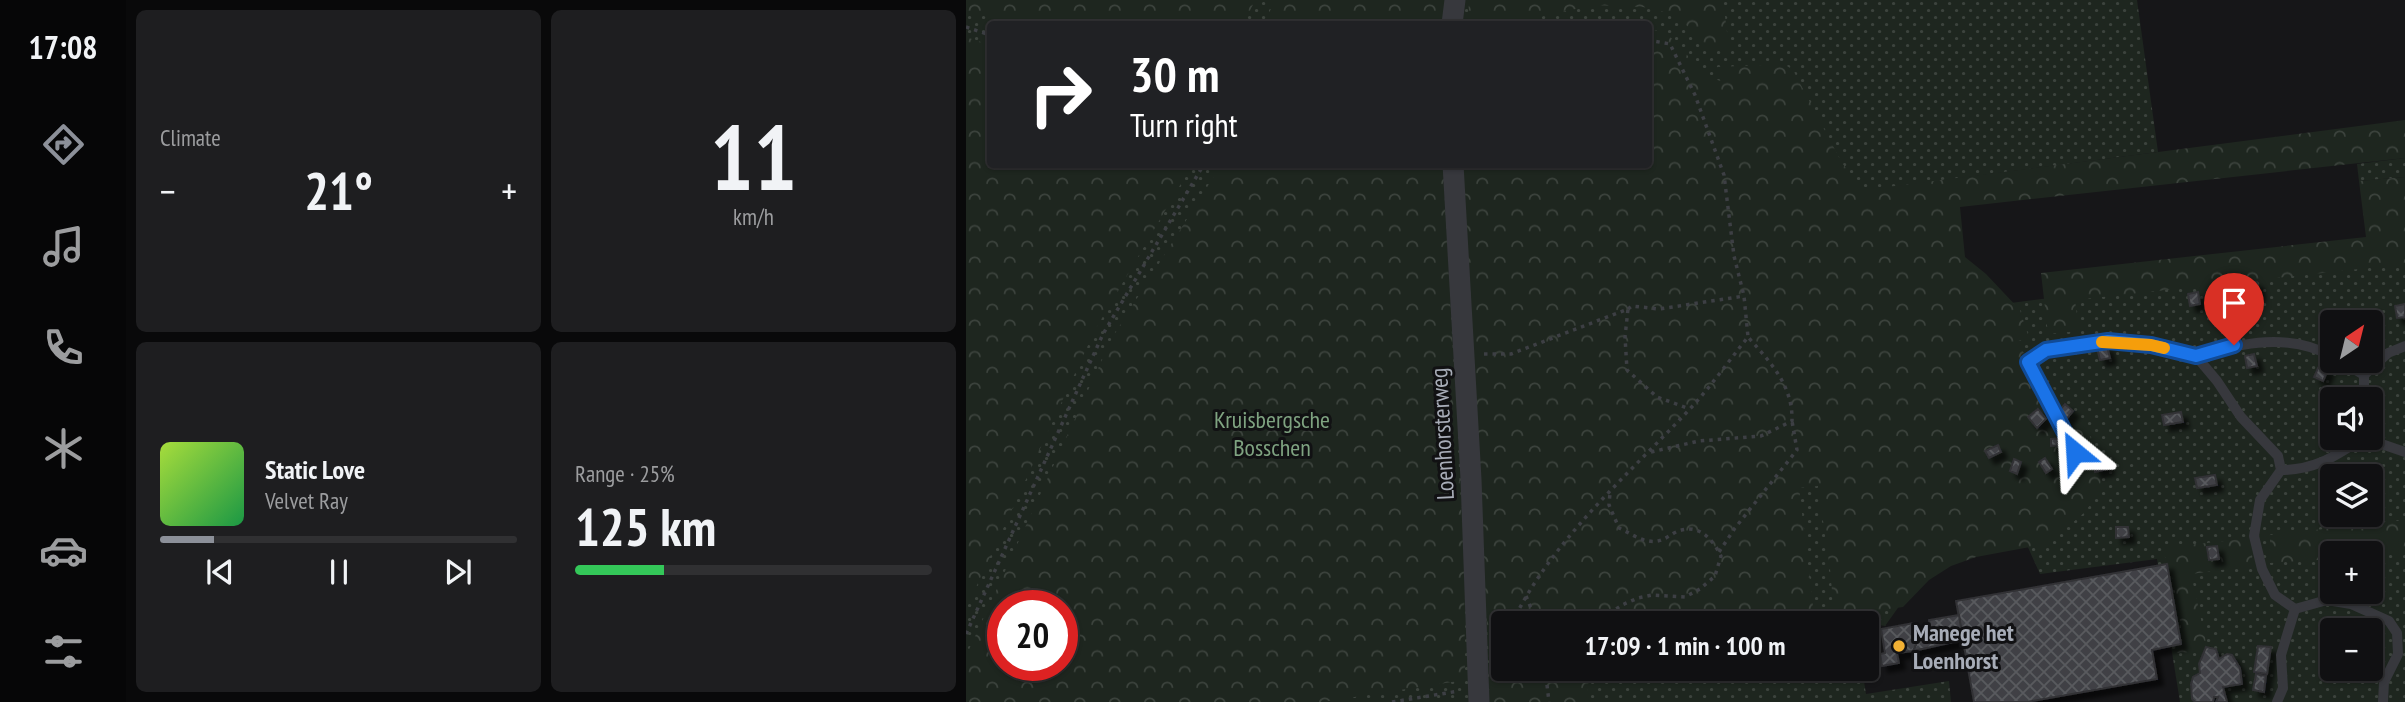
<!DOCTYPE html>
<html lang="en">
<head>
<meta charset="utf-8">
<style>
	:root { --surface:#101012; --page:#1e1e20; --text:#f1f3f6; --muted:#9c9d9f; --line:#303032; --accent:#8c9099 }
	body { margin:0; font-family:"PT Sans Narrow",sans-serif; background:var(--page); color:var(--text); height:100vh; display:flex; flex-direction:column; font-size:26px; white-space:nowrap }
	* { box-sizing:border-box; margin:0 }
	p { font-size:23px; color:var(--muted) }
	.icon { flex:none; width:38px; height:38px; fill:none; stroke:currentColor; stroke-width:2; stroke-linecap:round; stroke-linejoin:round }
	.map { position:relative; flex:1; overflow:hidden }
	.drawer { display:flex; flex-direction:column; gap:10px; padding:10px; background:#09090a; width:840px }
	.drawer>* { flex:none }
	.hud { position:absolute; left:21px; top:21px; width:665px; height:147px; border-radius:7px; box-shadow:0 2px 5px #0004,0 0 0 2px var(--line); background:#202124; color:#fff; overflow:hidden }
	.needle { width:46px; rotate:35deg }
	.controls { position:absolute; left:1354px; top:310px; display:grid; gap:14px }
	.controls a { display:grid; place-items:center; width:63px; height:63px; border-radius:7px; background:var(--surface); box-shadow:0 2px 5px #0004,0 0 0 2px var(--line); font-size:35px }
	.speed { position:absolute; left:21px; top:590px; display:flex; gap:14px; font-size:35px; font-weight:700; text-align:center }
	.speed>* { display:grid; place-content:center; width:91px; height:91px; border-radius:50%; background:var(--surface); box-shadow:0 2px 5px #0004,0 0 0 2px var(--line); line-height:1 }
	.speed .limit { border:10px solid #d22; background:#fff; color:#111 }
	.pin { position:absolute; display:grid; place-items:center; width:60px; height:60px; color:#fff; margin:-72px -30px; border-radius:50% 50% 50% 0; rotate:-45deg; box-shadow:0 0 7px #0007 }
	.pin .icon { rotate:45deg }
	.me { position:absolute; width:77px; margin:-38px; rotate:333deg; stroke-linejoin:round; filter:drop-shadow(0 0 5px #0008) }
	.turn { display:flex; align-items:center; gap:24px; height:147px; padding:0 28px; font-size:32px }
	.turn .icon { width:91px; height:91px; stroke-width:2.5 }
	.turn b { display:block; font-size:49px; line-height:60px }
	.big { font-size:52px; font-weight:600; line-height:1.1 }
	.drawer .card { flex:1; display:flex; flex-direction:column; justify-content:center; gap:10px; min-width:0; padding:0 24px; border-radius:10px; background:var(--page) }
	.drawer .dial { align-items:center; gap:0 }
	.dial b { font-size:91px; line-height:1 }
	.song { display:flex; align-items:center; gap:21px }
	.cover { width:84px; height:84px; border-radius:10px; background:linear-gradient(135deg,hsl(80 70% 55%),hsl(140 70% 35%)) }
	.played { height:7px; border-radius:4px; background:linear-gradient(90deg,var(--accent) 15%,var(--line) 15%) }
	.keys { display:flex; justify-content:space-around; direction:ltr }
	.heat { display:flex; justify-content:space-between; align-items:center; font-size:38px; direction:ltr }
	.charge { height:10px; border-radius:5px; background:linear-gradient(90deg,#34c759 25%,var(--line) 0) }
	.drawer .tiles { flex:1; display:grid; gap:10px; grid-template-columns:repeat(2,1fr) }
	.trip { position:absolute; left:525px; top:611px; width:388px; height:70px; border-radius:7px; background:var(--surface); box-shadow:0 2px 5px #0004,0 0 0 2px var(--line); font-weight:600; line-height:70px; text-align:center }
	main { display:flex; flex:1; min-height:0 }
	.dock { display:flex; flex-direction:column; width:126px; justify-content:space-around; align-items:center; background:#060607; color:var(--muted) }
	.dock .icon { width:49px; height:49px }
	.dock .on { color:var(--accent) }
	.dock b { font-size:32px; color:var(--text) }
	.map>svg:first-child { display:block }
	.grass { fill:url(#grass-dots); fill-rule:evenodd }
	.forest { fill:url(#forest-crowns); fill-rule:evenodd }
	.building { fill:url(#building-cross-hatch); stroke:#303034; stroke-width:2; filter:url(#shadow) }
	.lines { fill:none; stroke-linecap:round; stroke-linejoin:round }
	.path { stroke:#3d3f44; stroke-width:3.5; stroke-dasharray:3.5 5; stroke-linecap:butt }
	.service { stroke:#37383d; stroke-width:10 }
	.minor { stroke:#37383d; stroke-width:21 }
	.route-casing { stroke:#114b97; stroke-width:18 }
	.route { stroke:#1a73e8; stroke-width:12 }
	.slow { stroke:#f59e0b; stroke-width:12 }
	.poi-dot { fill:#f2b134; stroke:#111113; stroke-width:2.5 }
	.labels { text-anchor:middle; dominant-baseline:central; stroke-width:6; stroke-linejoin:round; paint-order:stroke }
	.park-label { font-size:24px; fill:#7fa381; stroke:#111113 }
	.street-label { font-size:24px; fill:#a8adb8; stroke:#111113 }
	.poi-label { font-size:24px; font-weight:bold; fill:#a8adb8; stroke:#111113; text-anchor:start }
</style>
</head>
<body>
<main>
<nav class="dock">
<b>17:08</b>
<svg class="icon on" aria-label="directions" viewBox="0 0 24 24"><path d="M12 3l9 9-9 9-9-9zM9 14v-3h6M13 9l2 2-2 2"/></svg>
<svg class="icon" aria-label="music" viewBox="0 0 24 24"><path d="M9 18V5l10-2v13"/><circle cx="6" cy="18" r="3"/><circle cx="16" cy="16" r="3"/></svg>
<svg class="icon" aria-label="phone" viewBox="0 0 24 24"><path d="M5 4h4l2 5-3 2q2 4 5 5l2-3 5 2v4C11 20 4 13 5 4z"/></svg>
<svg class="icon" aria-label="climate" viewBox="0 0 24 24"><path d="M12 3v18M4 7l16 10M4 17L20 7"/></svg>
<svg class="icon" aria-label="car" viewBox="0 0 24 24"><path d="M5 17H2v-5l4-1 3-4h7l3 4 3 1v5h-3M9 17h6M6 11h13"/><circle cx="7" cy="17" r="2"/><circle cx="17" cy="17" r="2"/></svg>
<svg class="icon" aria-label="filters" viewBox="0 0 24 24"><path d="M4 7h16M4 17h16"/><circle cx="9" cy="7" r="2"/><circle cx="15" cy="17" r="2"/></svg>
</nav>
<section class="drawer">
<div class="tiles">
<div class="card"><p>Climate</p>
<div class="heat"><a>−</a><b class="big">21°</b><a>+</a></div>
</div>
<div class="card dial"><b>11</b><p>km/h</p></div>
<div class="card">
<div class="song"><i class="cover"></i><div><b>Static Love</b><p>Velvet Ray</p></div></div>
<div class="played"></div>
<div class="keys"><svg class="icon" aria-label="previous" viewBox="0 0 24 24"><path d="M18 5L8 12l10 7zM5 5v14"/></svg><svg class="icon" aria-label="pause" viewBox="0 0 24 24"><path d="M8 5v14M16 5v14"/></svg><svg class="icon" aria-label="next" viewBox="0 0 24 24"><path d="M6 5l10 7-10 7zM19 5v14"/></svg></div>
</div>
<div class="card"><p>Range · 25%</p><b class="big">125 km</b><div class="charge"></div></div>
</div>
</section>
<div class="map">
<svg width="1439" height="702" viewBox="0 0 1439 702">
	<defs>
		<pattern id="grass-dots" width="8" height="8" patternUnits="userSpaceOnUse" patternTransform="scale(1.75)"><rect width="8" height="8" fill="#1e261f"/><path d="M2 2h.1M6 6h.1" fill="none" stroke="#3c433d" stroke-width="1.8" stroke-linecap="round"/></pattern>
		<pattern id="forest-crowns" width="20" height="18" patternUnits="userSpaceOnUse" patternTransform="scale(1.75)"><rect width="20" height="18" fill="#1e261f"/><path d="M2 6a3 3 0 1 1 6 0M12 15a3 3 0 1 1 6 0" fill="none" stroke="#3c433d"/></pattern>
		<pattern id="building-cross-hatch" width="8" height="8" patternUnits="userSpaceOnUse" patternTransform="scale(1.75)"><rect width="8" height="8" fill="#404145"/><path d="M0 0l8 8M0 8l8-8" fill="none" stroke="#595a5e"/></pattern>
		<filter id="shadow"><feDropShadow dx="6" dy="6" stdDeviation="2" flood-color="#0009"/></filter>
	</defs>
	<rect width="100%" height="100%" fill="#161618"/>
	<g class="grass">
		<path d="M0,0H665L668,6L757,0H1171L1192,152L926,187L1021,306L1439,253V702H1214L1191,559L1074,574L1060,543L961,567L919,626L901,623H828L851,619L843,617L817,623H537V668L896,669L900,694L983,681L985,702H0ZM24,24H682V164H24ZM1367,322H1405V360H1367ZM1367,399H1405V438H1367ZM1367,476H1405V514H1367ZM1367,553H1405V592H1367ZM37,606H96V665H37ZM1367,630H1405V668H1367Z"/>
		<path d="M1439,158V177L1393,181L1391,164Z"/>
	</g>
	<g class="forest">
		<path d="M0,0H289L278,24H48L0,11Z"/>
		<path d="M309,0H481L479,24H298Z"/>
		<path d="M503,0H757L763,48H742L725,29L706,14L677,7L627,5L543,24H502Z"/>
		<path d="M683,29L697,32L712,43L737,76L755,81L751,67L818,64L827,70L876,163L898,190L1439,120V158L994,207L999,257L1020,274L1054,310L1063,338L1049,342L1121,429L1129,449L1136,473L1133,492L1119,512L1091,536L1074,545L1010,557L985,566L963,580L937,607L872,616L868,613L864,569L852,486L833,488L848,615L843,620L828,623H537V668L624,669L620,702H525L497,165L682,164Z"/>
		<path d="M0,37L24,45V164L226,165L129,330L0,609Z"/>
		<path d="M255,165H477L498,563L499,680L356,702H0V656L146,338ZM37,606H96V665H37Z"/>
		<path d="M1439,177V264L1109,300L1113,331L1082,334L1075,273L1400,237L1393,181Z"/>
		<path d="M1439,520V554L1405,556V553H1367V559L1304,563V535Z"/>
		<path d="M1285,538L1286,566L1225,574L1242,651L1209,653L1208,649L1218,647L1208,583L1196,548Z"/>
	</g>
	<g class="building">
		<path d="M1291,282L1293,294L1283,296L1281,283Z"/>
		<path d="M1232,292L1234,304L1224,306L1222,294Z"/>
		<path d="M1439,304V317L1431,318L1429,306Z"/>
		<path d="M1371,317L1372,322H1367V331L1364,332L1361,319Z"/>
		<path d="M1141,346L1144,358L1134,360L1131,348Z"/>
		<path d="M1288,354L1291,366L1281,368L1279,356Z"/>
		<path d="M1353,366L1362,370L1357,381L1348,377Z"/>
		<path d="M1099,404L1107,411L1099,421L1091,414Z"/>
		<path d="M1072,409L1080,419L1071,428L1062,417Z"/>
		<path d="M1215,412L1217,422L1198,425L1196,415Z"/>
		<path d="M1096,438L1097,445L1085,446V439Z"/>
		<path d="M1032,445L1035,452L1023,458L1019,451Z"/>
		<path d="M1079,458L1086,469L1080,473L1073,462Z"/>
		<path d="M1048,459L1055,462L1051,474L1044,471Z"/>
		<path d="M1140,459L1142,469L1129,472L1127,462Z"/>
		<path d="M1249,475L1251,485L1231,488L1229,478Z"/>
		<path d="M1150,527H1162L1163,537L1150,538Z"/>
		<path d="M1251,546L1253,559L1243,560L1241,547Z"/>
		<path d="M1201,564L1215,644L1186,650L1191,679L1061,702H1008L990,601Z"/>
		<path d="M993,615L997,640L947,651L951,642L966,639L963,620Z"/>
		<path d="M948,623L951,642L947,651L931,653L933,663L916,666L914,654L919,653L915,629Z"/>
		<path d="M1292,646L1305,647L1301,674L1288,672Z"/>
		<path d="M1240,647L1250,649L1253,659L1261,654L1266,655L1274,668L1276,684L1257,687L1261,702H1250L1252,697H1248L1247,702H1229L1226,699L1225,684L1227,677L1234,673L1233,664Z"/>
		<path d="M1290,674L1300,676L1298,692L1287,690Z"/>
	</g>
	<g class="lines">
		<g class="path">
			<path d="M0,27L24,35"/>
			<path d="M662,309L666,306L693,309L778,296"/>
			<path d="M518,354H545L662,309L659,337L661,370L691,397L724,409"/>
			<path d="M685,452L733,441L795,436L826,421C827,385 804,362 782,337"/>
			<path d="M753,552L769,528L831,450L826,421"/>
			<path d="M560,596L571,623"/>
			<path d="M546,623C586,540 659,478 721,412C743,389 762,362 782,337L778,296L768,256L758,175L729,95L704,44L682,40"/>
			<path d="M629,623L656,605L672,598L686,595L719,597L734,589L749,576L755,556C746,538 731,521 708,533C700,538 693,543 683,541C673,540 662,532 653,528L643,505L644,493"/>
			<path d="M0,634L137,334L238,164"/>
			<path d="M533,649L537,641"/>
			<path d="M579,668L583,702"/>
			<path d="M426,702L493,691"/>
		</g>
		<g class="service">
			<path d="M1230,356C1275,343 1324,332 1367,357"/>
			<path d="M1373,360L1398,375"/>
			<path d="M1398,399V375L1422,353L1439,346"/>
			<path d="M1398,438L1439,452"/>
			<path d="M1109,452L1062,362L1080,350L1141,341L1185,345L1230,356L1251,381L1275,417L1312,456L1315,470L1294,500L1288,536L1296,569L1309,595L1329,609L1361,600L1385,604L1423,621L1431,633L1432,654L1418,682L1417,702"/>
			<path d="M1315,470C1350,470 1369,456 1397,438"/>
			<path d="M1311,702L1317,688L1315,655L1329,609"/>
		</g>
		<g class="minor">
			<path d="M486,24L489,0"/>
			<path d="M487,164L505,479L513,702"/>
		</g>
	</g>
	<g class="lines">
		<g class="route-casing">
			<path id="route" d="M1109,452L1062,362L1080,350L1142,341L1185,345L1230,356L1268,345"/>
		</g>
		<use href="#route" class="route"/>
		<path class="slow" d="M1136,342L1185,345L1198,348"/>
	</g>
	<circle class="poi-dot" cx="933" cy="646" r="7"/>
	<g class="labels">
		<g class="park-label">
			<text x="306" y="419">Kruisbergsche<tspan x="306" dy="28">Bosschen</tspan></text>
		</g>
		<g class="street-label">
			<text transform="translate(476 434) rotate(-93)">Loenhorsterweg</text>
		</g>
		<g class="poi-label">
			<text x="947" y="632">Manege het<tspan x="947" dy="28">Loenhorst</tspan></text>
		</g>
	</g>
</svg>
<div class="controls">
<a><svg class="needle" viewBox="-14 -14 28 28"><path d="M0-13l5 13h-10z" fill="#e53935"/><path d="M0 13l5-13h-10z" fill="#9c9d9f"/></svg></a>
<a><svg class="icon" aria-label="sound" viewBox="0 0 24 24"><path d="M4 9h4l5-4v14l-5-4H4zM17 9q2 3 0 6"/></svg></a>
<a><svg class="icon" aria-label="layers" viewBox="0 0 24 24"><path d="M12 4l9 5-9 5-9-5zM3 14l9 5 9-5"/></svg></a>
<a>+</a>
<a>−</a>
</div>
<div class="speed"><div class="limit">20</div></div>
<div class="pin" style="left:1268px;top:345px;background:#d93025"><svg class="icon" aria-label="arrive" viewBox="0 0 24 24"><path d="M6 21V4h12l-3 4 3 4H6"/></svg></div>
<svg class="me" style="left:1109px;top:452px" viewBox="-20 -20 40 40"><path d="M0-17L14 15 0 8-14 15z" fill="#1a73e8" stroke="#fff" stroke-width="4"/></svg>
<div class="trip">17:09 · 1 min · 100 m</div>
<div class="hud">
<div class="turn"><svg class="icon" aria-label="right" viewBox="0 0 24 24"><path d="M7 20v-9h11M14 6l5 5-5 5"/></svg><div><b>30 m</b>Turn right</div></div>
</div>
</div>
</main>
</body>
</html>
